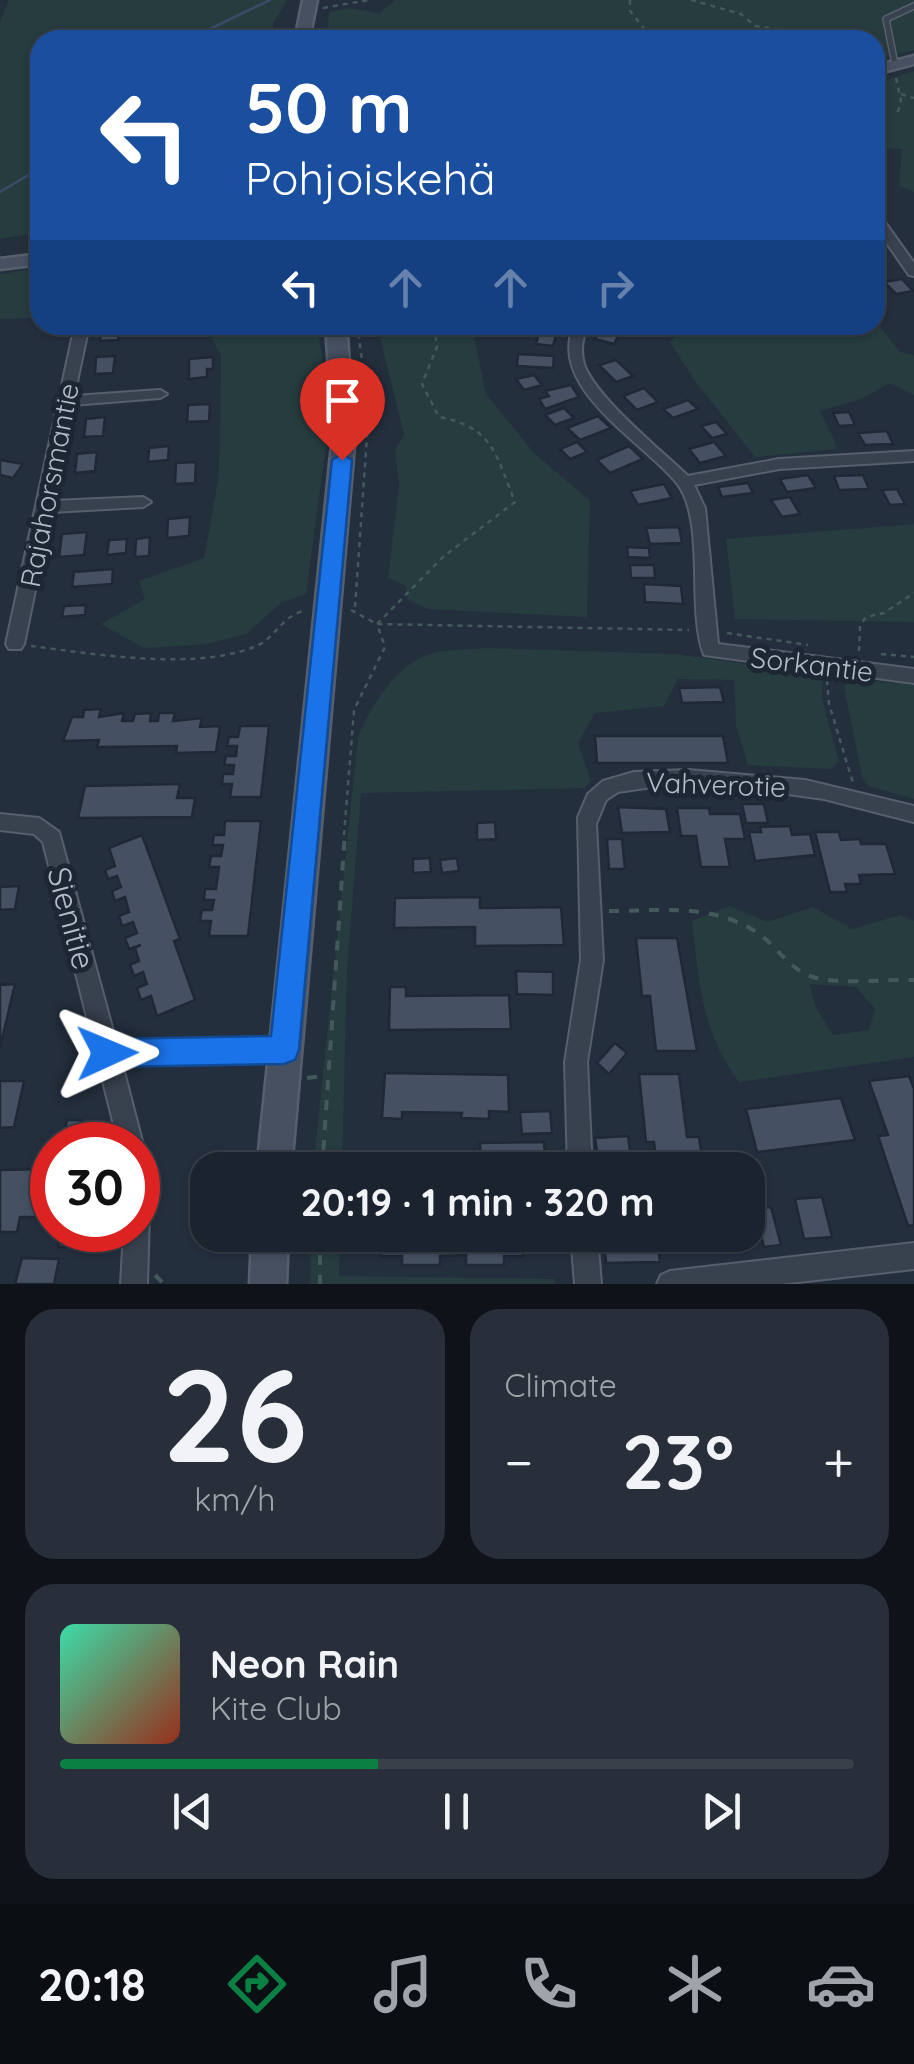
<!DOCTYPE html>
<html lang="en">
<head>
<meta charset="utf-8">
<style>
	:root { --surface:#1b232e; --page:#282f3a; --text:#f1f3f6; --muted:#a0a4aa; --line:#39404a; --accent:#0b8043 }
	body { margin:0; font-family:Quicksand,sans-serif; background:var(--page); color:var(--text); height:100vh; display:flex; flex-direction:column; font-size:38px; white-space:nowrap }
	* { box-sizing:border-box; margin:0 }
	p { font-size:32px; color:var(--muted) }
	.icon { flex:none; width:55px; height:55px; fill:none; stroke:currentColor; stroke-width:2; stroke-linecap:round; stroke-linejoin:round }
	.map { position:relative; height:1284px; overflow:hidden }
	.side { display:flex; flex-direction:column; gap:25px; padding:25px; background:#0f1319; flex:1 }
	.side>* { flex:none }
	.hud { position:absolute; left:30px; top:30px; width:855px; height:305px; border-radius:30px; box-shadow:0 2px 8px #0004,0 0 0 2px var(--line); background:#1a4fa0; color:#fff; overflow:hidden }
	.speed { position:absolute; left:30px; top:1122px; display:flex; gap:20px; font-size:50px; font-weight:700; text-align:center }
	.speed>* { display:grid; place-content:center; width:130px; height:130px; border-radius:50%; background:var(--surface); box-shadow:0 2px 8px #0004,0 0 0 2px var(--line); line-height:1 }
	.speed .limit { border:15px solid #d22; background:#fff; color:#111 }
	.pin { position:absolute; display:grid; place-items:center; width:85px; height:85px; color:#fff; margin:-102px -42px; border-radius:50% 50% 50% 0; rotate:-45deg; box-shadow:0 0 10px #0007 }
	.pin .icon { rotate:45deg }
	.me { position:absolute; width:110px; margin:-55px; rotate:89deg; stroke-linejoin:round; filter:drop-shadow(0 0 8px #0008) }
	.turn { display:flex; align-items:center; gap:35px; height:210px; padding:0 50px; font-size:45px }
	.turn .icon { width:130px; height:130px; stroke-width:2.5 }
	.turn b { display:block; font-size:70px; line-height:85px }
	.lanes { display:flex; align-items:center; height:95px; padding:0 50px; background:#0003; justify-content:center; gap:50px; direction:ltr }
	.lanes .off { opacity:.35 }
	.big { font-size:75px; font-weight:800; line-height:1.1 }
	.side .card { flex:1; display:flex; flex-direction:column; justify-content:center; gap:15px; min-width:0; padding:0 35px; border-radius:30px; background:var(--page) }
	.side .dial { align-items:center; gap:0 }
	.dial b { font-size:130px; line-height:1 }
	.song { display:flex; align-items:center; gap:30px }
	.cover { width:120px; height:120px; border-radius:15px; background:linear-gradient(135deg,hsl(160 70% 55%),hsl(10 70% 35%)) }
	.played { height:10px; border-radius:5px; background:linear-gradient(90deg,var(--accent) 40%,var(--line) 40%) }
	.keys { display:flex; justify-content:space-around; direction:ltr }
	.heat { display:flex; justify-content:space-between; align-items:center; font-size:55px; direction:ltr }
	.side .tiles { flex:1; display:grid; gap:25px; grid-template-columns:1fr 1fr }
	.card:last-child { grid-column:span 2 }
	.trip { position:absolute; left:190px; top:1152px; width:575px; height:100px; border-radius:30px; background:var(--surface); box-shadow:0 2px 8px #0004,0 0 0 2px var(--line); font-weight:800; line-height:100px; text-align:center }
	.tab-bar { display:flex; height:160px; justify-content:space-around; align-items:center; background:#0b0e12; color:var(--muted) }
	.tab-bar .icon { width:70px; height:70px }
	.tab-bar .current { color:var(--accent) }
	.tab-bar b { font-size:45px; color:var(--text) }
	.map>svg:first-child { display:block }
	.green { fill:#263c3f; fill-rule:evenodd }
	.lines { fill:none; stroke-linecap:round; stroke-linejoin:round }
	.stream { stroke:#394c67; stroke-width:2.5 }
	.building { fill:#455162; stroke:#1f2835; stroke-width:2.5 }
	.lane-casing { stroke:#565f6c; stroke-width:8 }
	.street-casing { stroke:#565f6c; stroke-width:4 }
	.secondary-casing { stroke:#565f6c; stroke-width:5 }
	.path-far1 { stroke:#44595c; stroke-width:2.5; stroke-dasharray:5 5; stroke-linecap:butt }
	.path { stroke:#44595c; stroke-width:4; stroke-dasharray:10 10; stroke-linecap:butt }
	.lane { stroke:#38414e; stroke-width:5 }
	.street { fill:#38414e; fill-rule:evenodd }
	.secondary { fill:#465061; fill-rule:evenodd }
	.route { fill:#1a73e8; stroke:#114b97; stroke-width:2.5 }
	.labels { text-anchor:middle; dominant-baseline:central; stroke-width:10; stroke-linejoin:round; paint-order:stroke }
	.street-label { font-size:28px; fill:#b4bcc9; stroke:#1d2633 }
	.near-street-label { font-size:32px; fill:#b4bcc9; stroke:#1d2633 }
</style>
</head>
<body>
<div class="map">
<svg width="914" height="1284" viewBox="0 0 914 1284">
	<rect width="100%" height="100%" fill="#242f3e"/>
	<g class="green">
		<path d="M9,0H287L273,24L275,40H40V232L0,239V22Z"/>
		<path d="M396,0H914V50L875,60V40H327L329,12L349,8L379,13Z"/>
		<path d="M914,71V192L899,186L902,149L875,148V83Z"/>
		<path d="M40,268V318L0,319V274Z"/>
		<path d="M875,321L900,352L914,355V395L890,383L861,399L820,411L838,449L755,457L695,381L670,342L685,325H875Z"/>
		<path d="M133,325H317L331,408L306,594L282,602L246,634L207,644L144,648L101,624L145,599L139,581L204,558L218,481L220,442L221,355L210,335L180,329L131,336Z"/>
		<path d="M377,325H483L474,335L486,394L534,453L590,501L587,617L428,609L408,600L406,586L388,578L399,485L395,450L404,435Z"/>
		<path d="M914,524V622L735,619L726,539Z"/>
		<path d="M485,648L676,654L823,675L822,698L839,762L831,769L748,765L736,726L734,680L678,679L664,706L595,713L578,743L591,781L584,788L361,793L347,970L342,1170H313L358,737C371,706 395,666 429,654C445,649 468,650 485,648Z"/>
		<path d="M848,679L914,685V799L868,786L862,776L844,687Z"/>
		<path d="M730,906L767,922L813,907L852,929L901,915L914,921V1057L739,1082C701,1031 699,982 692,921ZM809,984L856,987L875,1009L869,1030L833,1035L817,1010Z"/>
		<path d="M311,1235H340L339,1276L554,1279L555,1284H310Z"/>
	</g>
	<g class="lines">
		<g class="stream">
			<path d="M187,40L270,0"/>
			<path d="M0,192L40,168"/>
		</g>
	</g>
	<g class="building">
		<path d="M902,279L913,291L896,294L884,282Z"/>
		<path d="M120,325L118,340L100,341L102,326Z"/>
		<path d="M601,326L621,331L614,344L595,339Z"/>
		<path d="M540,329L557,331L553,346L536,344Z"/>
		<path d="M518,354L554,356L553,368L517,366Z"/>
		<path d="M115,356L113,373L95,374L96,357Z"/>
		<path d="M213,357V369H207V377L189,379V359Z"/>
		<path d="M616,360L633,376L616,382L599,365Z"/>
		<path d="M534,375L542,385L524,390L516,379Z"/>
		<path d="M571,385L579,397L545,409L539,399L549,396L545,391Z"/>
		<path d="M644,388L658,402L637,410L623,396Z"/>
		<path d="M688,400L698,409L673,418L663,409Z"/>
		<path d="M210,404L209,421L187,422L188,405Z"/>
		<path d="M564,408L574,418L555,425L545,415Z"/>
		<path d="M849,412L855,425L839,426L833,413Z"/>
		<path d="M598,416L611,428L580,440L567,428Z"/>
		<path d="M105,417L103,436L84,437L86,419Z"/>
		<path d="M716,422L727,434L712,438L701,426Z"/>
		<path d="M887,431L893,444L865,445L858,433Z"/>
		<path d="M577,442L587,452L570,459L560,449Z"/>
		<path d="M714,442L726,456L700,463L689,449Z"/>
		<path d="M169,446L168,460L148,462L149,448Z"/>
		<path d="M629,446L643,459L610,473L597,460Z"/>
		<path d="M97,452L95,471L75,473L77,454Z"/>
		<path d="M0,460L23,464L13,478L0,475Z"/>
		<path d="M196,462L195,483L175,484L176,463Z"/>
		<path d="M808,475L816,488L787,492L780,479Z"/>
		<path d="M863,475L869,489L839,490L834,476Z"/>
		<path d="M748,483L753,493L722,497L718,487Z"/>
		<path d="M664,484L672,498L638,505L630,491Z"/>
		<path d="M897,489L905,504L890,505L882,490Z"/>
		<path d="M790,497L800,514L782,517L771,500Z"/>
		<path d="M190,517L189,536L167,538L168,519Z"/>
		<path d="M679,527L682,543L650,544L646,528Z"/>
		<path d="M87,532L84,555L59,557L62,534Z"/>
		<path d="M150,537L149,556L135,557L136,539Z"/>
		<path d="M127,539L126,553L107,555L109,540Z"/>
		<path d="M627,547L649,548L650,558L628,557Z"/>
		<path d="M630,565H654L655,578H631Z"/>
		<path d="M113,569L112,584L72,587L74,572Z"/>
		<path d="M644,584L681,586L683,604L645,602Z"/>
		<path d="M86,605L85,615L62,617L64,606Z"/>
		<path d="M720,687L724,702L682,703L679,688Z"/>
		<path d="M101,709L99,717L124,713L122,721H133L135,714L151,713L150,721H158L159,713H175L173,721L202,718L200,727L220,726L216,752L176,753L177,746L97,747L99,740L63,741L72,717H83L84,710Z"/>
		<path d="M240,726H269L261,797H230L232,784H222L223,774H233L234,765H224L226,756H236L237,746H227L229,737H238Z"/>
		<path d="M595,736H723L728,763H597Z"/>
		<path d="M180,784L177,798H195L192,817L78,818L85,786Z"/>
		<path d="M742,804H764L768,823H746Z"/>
		<path d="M618,807L666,809L670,832L622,833Z"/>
		<path d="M677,808H709L710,814H740L745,839H725L730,867H701L696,836H681Z"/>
		<path d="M225,821H261L248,936H209L211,921H200L202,910H212L214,900H204L205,889H216L219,867H209L211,856H221L223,845H212L214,835H224Z"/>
		<path d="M495,822L496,839L477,840V823Z"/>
		<path d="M790,826L792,835L810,834L815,855L755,861L749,832H761L760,827Z"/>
		<path d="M815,832H839L841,840L860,839L861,844H886L895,874L859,875L861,884H845L847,892H830Z"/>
		<path d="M142,835L180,939L174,941L195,1000L157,1016L151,996L141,1000L137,988L147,984L143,972L134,976L130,965L139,961L135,948L141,945L129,949L125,938L137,933L133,922L122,926L119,916L129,912L125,897L115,901L112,891L121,887L117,876L108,879L105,870L115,866L109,848Z"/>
		<path d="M607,839H622L625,869H609Z"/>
		<path d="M430,858L431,872L413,873V859Z"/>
		<path d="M457,858L459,871L442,873L440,860Z"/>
		<path d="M19,886L15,909L0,910V887Z"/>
		<path d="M480,897V908L561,907L564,945L475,946V927L394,928L395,898Z"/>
		<path d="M636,938H677L697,1051H656L650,996H642Z"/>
		<path d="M516,971L553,972V995L517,994Z"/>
		<path d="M15,984L0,1048V985Z"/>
		<path d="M390,987H406V996L509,995L511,1029L389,1030Z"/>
		<path d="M615,1043L627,1053L609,1074L597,1063Z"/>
		<path d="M385,1073L508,1075L509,1112L489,1111V1119L461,1118L462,1113L402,1112V1119L382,1118Z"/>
		<path d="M639,1074H679L687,1137H699L704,1170H657L654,1142H646Z"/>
		<path d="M909,1076L914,1089V1225L908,1226L878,1136L888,1135L869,1081Z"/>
		<path d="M0,1081H24L14,1127L0,1128Z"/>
		<path d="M841,1098L855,1140L757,1152L746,1109Z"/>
		<path d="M550,1111L552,1133L522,1134L520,1112Z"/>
		<path d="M67,1120H81L76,1145H62Z"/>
		<path d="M628,1136L631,1157L598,1158L595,1138Z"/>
		<path d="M544,1142L546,1170H481L480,1143Z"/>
		<path d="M49,1169L39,1217H20L17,1232H0V1170Z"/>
		<path d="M822,1197L832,1237L804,1239L795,1199Z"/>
		<path d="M771,1207L781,1245L764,1247L754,1209Z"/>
		<path d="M61,1230H101L99,1245L58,1247Z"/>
		<path d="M382,1235H522L523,1256H504V1265H466V1255L440,1256V1265H402V1256H381Z"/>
		<path d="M664,1235H712L713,1242H664Z"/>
		<path d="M657,1240L660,1262L606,1263L604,1242Z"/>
		<path d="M22,1258L59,1259L54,1284H15Z"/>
	</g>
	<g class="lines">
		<g class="lane-casing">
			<path id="lane" d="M895,64L886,19L914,6"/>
		</g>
		<g class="street-casing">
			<g id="street">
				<path d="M875,213L879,214L914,263V276L909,275L875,226Z"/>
				<path d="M75,325H89L74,396L160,390L167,394L160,398L72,405L53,501L143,497L151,502L143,507L51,512L24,644L21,649H9L6,644Z"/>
				<path d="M574,325H588C582,338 580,350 584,364C595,397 661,450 688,476L779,459L914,451V461L779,469L694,485L705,508L718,644L914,669V683L704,655C686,609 707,520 676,482C641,440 547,388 574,325Z"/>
				<path d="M688,770L805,780L914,806V822L824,799L751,789L659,786L618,792L606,800L596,824L603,960L587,1062L592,1170H568L565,1062L581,960L578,817L588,794L603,781L634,772Z"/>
				<path d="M0,814L39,818L59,832L116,1042L284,1039L292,1042L295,1050L292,1058L284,1061L122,1064L143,1145L138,1154V1145H119L43,842L34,834L0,830Z"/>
				<path d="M138,1170L147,1173L150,1182L147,1284H121L124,1230H138Z"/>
				<path d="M571,1235H597L601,1284H575Z"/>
				<path d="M914,1243V1269L781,1284H657L661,1275L670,1271Z"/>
			</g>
		</g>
		<g class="secondary-casing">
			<g id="secondary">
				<path d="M303,0H317L309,40H295Z"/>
				<path d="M914,56V64L875,74V66Z"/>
				<path d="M40,254V264L0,269V259Z"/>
				<path d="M326,325H346L355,435L291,1170H257L333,435Z"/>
				<path d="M252,1235H288L286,1284H250Z"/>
			</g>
		</g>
		<g class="path-far1">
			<path d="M630,0V11L653,40"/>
			<path d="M691,0L741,14L755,26L790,31L807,40"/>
			<path d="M323,8L369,0"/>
			<path d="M896,78L901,101L897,115"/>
			<path d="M901,94L914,98"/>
			<path d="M355,607L369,408L357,325"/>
			<path d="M351,610L377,624L689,630"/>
			<path d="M727,633L808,645"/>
			<path d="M31,646C95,654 193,671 254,647C274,640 281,617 303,611"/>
			<path d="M859,651L860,626L866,617L884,613L914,593"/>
			<path d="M881,654L914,657"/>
			<path d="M827,680L829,704L853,783"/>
			<path d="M344,835L354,710L385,647L377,624L444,556L515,502C496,456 494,427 439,417L422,384L437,347L434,325"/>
		</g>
		<g class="path">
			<path d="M609,911C659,911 708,903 753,930C776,943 787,969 813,977C839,985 886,979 914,980"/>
			<path d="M307,1078L324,1076"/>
			<path d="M322,1170L345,832"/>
			<path d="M320,1235V1284"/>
			<path d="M155,1275L164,1284"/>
		</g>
		<use href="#lane" class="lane"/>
		<use href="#street" class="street"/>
		<use href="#secondary" class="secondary"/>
	</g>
	<path class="route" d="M342,454L352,460L299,1050L295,1060L284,1064L107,1067L96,1063L92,1053L96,1043L107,1039L271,1036L332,460Z"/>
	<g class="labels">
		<g class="street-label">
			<text transform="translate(49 485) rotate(-79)">Rajahorsmantie</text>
			<text transform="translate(812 664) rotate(7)">Sorkantie</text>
			<text transform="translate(716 784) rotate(2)">Vahverotie</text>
		</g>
		<g class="near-street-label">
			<text transform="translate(72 918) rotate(75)">Sienitie</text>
		</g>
	</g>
</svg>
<div class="speed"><div class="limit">30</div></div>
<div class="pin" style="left:342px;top:460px;background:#d93025"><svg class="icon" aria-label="arrive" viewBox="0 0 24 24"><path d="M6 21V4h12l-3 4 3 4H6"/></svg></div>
<svg class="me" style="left:107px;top:1053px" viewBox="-20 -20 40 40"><path d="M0-17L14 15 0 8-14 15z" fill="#1a73e8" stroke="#fff" stroke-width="4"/></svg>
<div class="trip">20:19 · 1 min · 320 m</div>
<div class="hud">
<div class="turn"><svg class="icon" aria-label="left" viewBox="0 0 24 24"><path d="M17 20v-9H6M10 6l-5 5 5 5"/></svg><div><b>50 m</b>Pohjoiskehä</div></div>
<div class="lanes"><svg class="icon" aria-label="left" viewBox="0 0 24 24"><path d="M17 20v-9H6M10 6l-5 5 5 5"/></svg><svg class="icon off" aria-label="ahead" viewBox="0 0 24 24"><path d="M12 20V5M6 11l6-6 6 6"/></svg><svg class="icon off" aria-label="ahead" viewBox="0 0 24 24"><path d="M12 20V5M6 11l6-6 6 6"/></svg><svg class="icon off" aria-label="right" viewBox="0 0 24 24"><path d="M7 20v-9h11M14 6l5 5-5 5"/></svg></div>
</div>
</div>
<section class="side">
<div class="tiles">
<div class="card dial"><b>26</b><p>km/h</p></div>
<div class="card"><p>Climate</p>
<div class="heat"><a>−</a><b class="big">23°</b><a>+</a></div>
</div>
<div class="card">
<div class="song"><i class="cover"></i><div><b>Neon Rain</b><p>Kite Club</p></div></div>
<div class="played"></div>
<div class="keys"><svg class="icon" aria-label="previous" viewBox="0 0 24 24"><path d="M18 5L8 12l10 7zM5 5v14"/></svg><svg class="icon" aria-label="pause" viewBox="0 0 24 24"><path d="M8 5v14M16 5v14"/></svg><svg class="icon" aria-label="next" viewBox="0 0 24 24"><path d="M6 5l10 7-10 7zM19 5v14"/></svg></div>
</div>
</div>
</section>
<nav class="tab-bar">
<b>20:18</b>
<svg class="icon current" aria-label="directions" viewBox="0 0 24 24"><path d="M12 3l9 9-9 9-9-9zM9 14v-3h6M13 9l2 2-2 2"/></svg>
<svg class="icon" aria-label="music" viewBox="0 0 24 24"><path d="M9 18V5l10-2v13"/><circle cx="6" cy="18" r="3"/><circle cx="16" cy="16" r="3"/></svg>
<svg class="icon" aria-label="phone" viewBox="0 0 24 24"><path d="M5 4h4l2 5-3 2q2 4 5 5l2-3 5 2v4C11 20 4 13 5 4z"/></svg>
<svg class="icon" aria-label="climate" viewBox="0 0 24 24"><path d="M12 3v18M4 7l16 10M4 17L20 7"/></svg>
<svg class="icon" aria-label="car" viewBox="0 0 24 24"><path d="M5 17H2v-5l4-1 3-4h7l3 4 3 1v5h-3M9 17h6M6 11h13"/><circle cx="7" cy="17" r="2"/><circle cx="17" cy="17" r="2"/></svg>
</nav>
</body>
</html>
